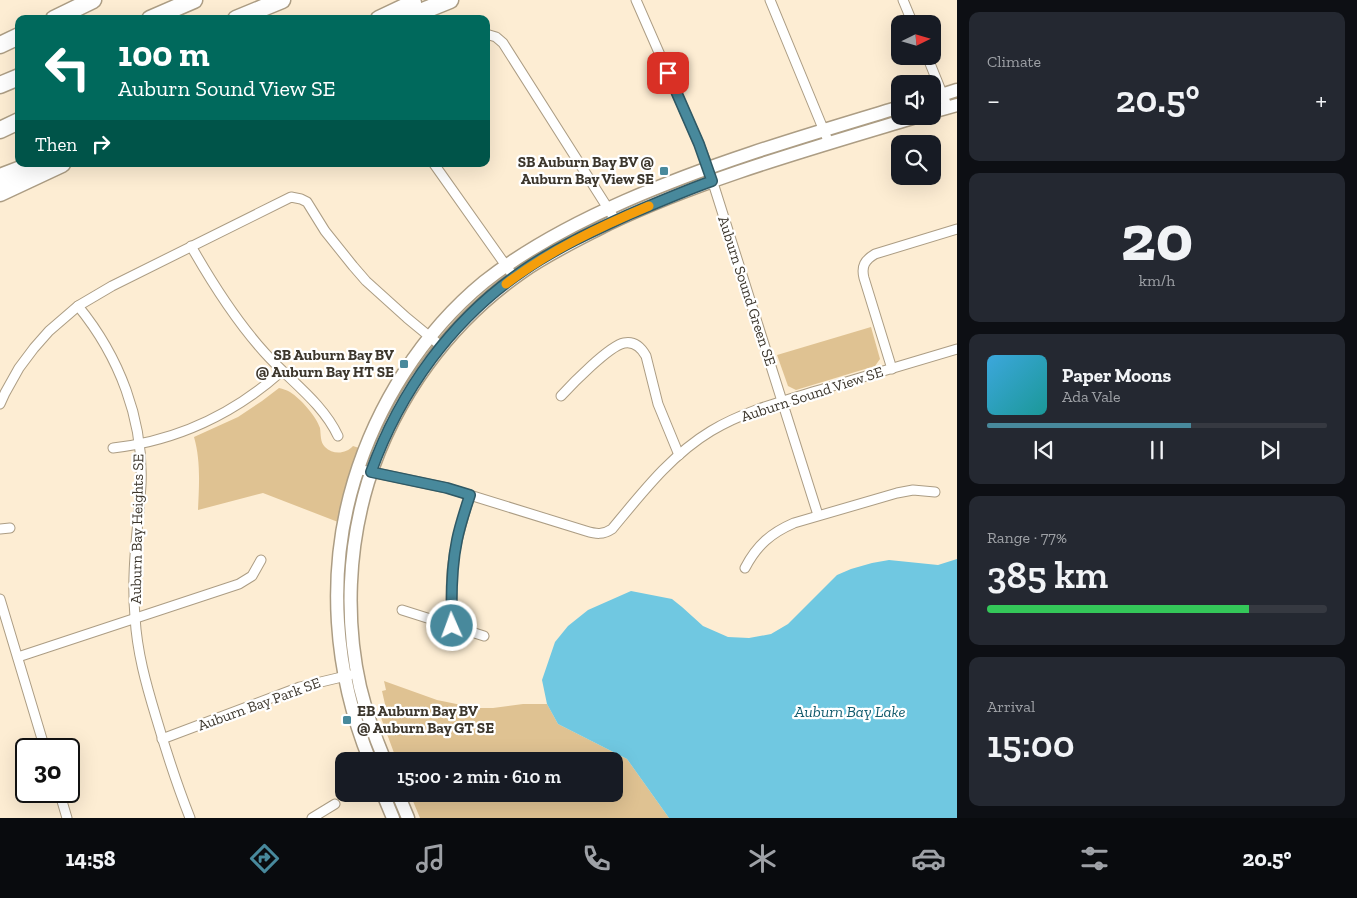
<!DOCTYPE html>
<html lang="en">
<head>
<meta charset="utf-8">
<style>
	:root { --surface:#171b24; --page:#242831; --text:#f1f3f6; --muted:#9ea1a6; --line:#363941; --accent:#48899c }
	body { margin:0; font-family:"Zilla Slab",serif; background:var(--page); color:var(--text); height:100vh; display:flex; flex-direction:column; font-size:19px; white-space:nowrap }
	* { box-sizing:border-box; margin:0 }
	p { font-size:16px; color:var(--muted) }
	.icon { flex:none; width:28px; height:28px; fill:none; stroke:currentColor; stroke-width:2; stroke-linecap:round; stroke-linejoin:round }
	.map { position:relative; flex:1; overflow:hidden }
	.drawer { display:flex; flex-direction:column; gap:12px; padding:12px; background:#0d0f14; width:400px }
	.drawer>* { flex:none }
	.top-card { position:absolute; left:15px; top:15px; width:475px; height:152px; border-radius:10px; box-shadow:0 5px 20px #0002; background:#00695c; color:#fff; overflow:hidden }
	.needle { width:32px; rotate:85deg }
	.controls { position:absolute; left:891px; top:15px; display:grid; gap:10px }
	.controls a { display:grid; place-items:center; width:50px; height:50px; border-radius:10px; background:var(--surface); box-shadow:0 5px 20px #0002; font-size:25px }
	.speed { position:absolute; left:15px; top:738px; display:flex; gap:10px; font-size:25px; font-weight:700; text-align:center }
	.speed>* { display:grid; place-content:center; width:65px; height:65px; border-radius:50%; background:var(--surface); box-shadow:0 5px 20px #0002; line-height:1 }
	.speed .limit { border:2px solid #111; border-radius:8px; background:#fff; color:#111 }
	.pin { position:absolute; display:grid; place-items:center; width:42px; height:42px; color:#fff; margin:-21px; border-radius:10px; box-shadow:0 2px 8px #0006 }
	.me { position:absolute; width:55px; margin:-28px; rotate:358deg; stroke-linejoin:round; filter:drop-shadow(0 0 4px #0008) }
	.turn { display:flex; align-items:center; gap:18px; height:105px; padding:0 20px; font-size:22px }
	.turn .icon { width:65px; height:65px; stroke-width:2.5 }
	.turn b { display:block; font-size:35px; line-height:42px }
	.then { display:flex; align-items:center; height:48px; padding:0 20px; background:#0003; gap:10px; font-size:19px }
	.big { font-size:38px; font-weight:600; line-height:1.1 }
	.drawer .tile { flex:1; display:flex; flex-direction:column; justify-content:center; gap:8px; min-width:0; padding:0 18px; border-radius:10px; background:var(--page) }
	.drawer .dial { align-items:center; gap:0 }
	.dial b { font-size:65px; line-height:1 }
	.song { display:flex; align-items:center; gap:15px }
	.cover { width:60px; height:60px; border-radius:8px; background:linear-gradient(135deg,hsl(200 70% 55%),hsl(180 70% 35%)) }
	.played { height:5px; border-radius:2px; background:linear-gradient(90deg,var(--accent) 60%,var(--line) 60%) }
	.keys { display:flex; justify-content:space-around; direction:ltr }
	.heat { display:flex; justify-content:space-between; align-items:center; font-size:28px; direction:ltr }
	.charge { height:8px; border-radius:4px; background:linear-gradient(90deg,#34c759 77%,var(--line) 0) }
	.trip { position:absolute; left:335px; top:752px; width:288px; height:50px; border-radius:10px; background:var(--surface); box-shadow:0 5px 20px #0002; font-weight:600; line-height:50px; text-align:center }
	.menu { display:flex; height:80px; justify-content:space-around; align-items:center; background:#090b0e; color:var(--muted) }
	.menu .icon { width:35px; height:35px }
	.menu .active { color:var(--accent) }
	.menu b { font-size:22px; color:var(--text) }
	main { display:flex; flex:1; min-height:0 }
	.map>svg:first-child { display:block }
	.green { fill:#dfc292 }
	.water { fill:#70c8e1 }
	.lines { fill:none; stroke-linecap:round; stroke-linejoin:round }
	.street-casing { stroke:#ac9d84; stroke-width:11 }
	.secondary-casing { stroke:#ac9d84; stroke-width:15 }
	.highway-casing { stroke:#ac9d84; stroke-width:19 }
	.street { stroke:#fff; stroke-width:9 }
	.secondary { stroke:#fff; stroke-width:12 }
	.highway { stroke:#fff; stroke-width:16 }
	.route-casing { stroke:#2f5965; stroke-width:12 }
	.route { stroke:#48899c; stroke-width:9 }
	.slow { stroke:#f59e0b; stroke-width:9 }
	.poi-dot { fill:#48899c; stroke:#fff; stroke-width:2 }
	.labels { text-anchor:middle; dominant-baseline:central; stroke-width:4.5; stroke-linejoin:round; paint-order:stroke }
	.poi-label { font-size:15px; font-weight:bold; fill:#3c362c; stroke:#fff; text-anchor:end }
	.street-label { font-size:15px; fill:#3c362c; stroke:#fff }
	.water-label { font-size:16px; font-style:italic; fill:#135c6e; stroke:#fff }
</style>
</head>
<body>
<main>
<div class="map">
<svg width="957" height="818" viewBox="0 0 957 818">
	<rect width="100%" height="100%" fill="#fdedd3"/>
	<g class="green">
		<path d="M871,327L880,359L875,366L796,390L788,386L777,355Z"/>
		<path d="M279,388C283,389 287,390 290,392C301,399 316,416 320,428C321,435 320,442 325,447C333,455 346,454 353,446L359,448L350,474L338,522L263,493L198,510C199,486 201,461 194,437L238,417L262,401Z"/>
		<path d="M384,681L437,700L476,708H493L523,704H547L558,724L627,759L669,818H420L410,794H614V761H397L380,715L387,713L382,691L386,690Z"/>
	</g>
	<path class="water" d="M957,559V818H669L627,759L558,724L547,704L542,680L555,642L568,626L588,610L631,591L672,599L682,607L703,626L728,637L749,638L771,634L788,624L837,575L851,569L872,563L889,560L938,565Z"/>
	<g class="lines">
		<g class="street-casing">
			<g id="street">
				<path d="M636,0L699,144L708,167L818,515"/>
				<path d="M770,0L829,143"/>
				<path d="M903,0L913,24"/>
				<path d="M486,34L496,37L503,43L616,221"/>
				<path d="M927,56L948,108"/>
				<path d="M434,164L514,277"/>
				<path d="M191,246C212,283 236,321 265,353C290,381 322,402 338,436"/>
				<path d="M78,306C119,356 144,420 141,485C138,530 131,571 135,617C137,652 146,684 156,717C166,751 177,785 190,818"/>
				<path d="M892,369L864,278C861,266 865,260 875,254L957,229"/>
				<path d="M561,396C572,384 609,346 624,343C634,341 641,347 646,356L658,404L679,455"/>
				<path d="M0,404L5,393L19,368L34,348L49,331L78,306L112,286L291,197L301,199L307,202L325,231L353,266L366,281L407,318L441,346"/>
				<path d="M113,448C176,441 234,414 282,371"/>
				<path d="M357,469L447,488L586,531C596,534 603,535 612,529C642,493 671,455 711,431C746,410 787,400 826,388C869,375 913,362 957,349"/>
				<path d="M0,529L10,528"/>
				<path d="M745,568C757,545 771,533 794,523L897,493L913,490L935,492"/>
				<path d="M0,599L45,749"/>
				<path d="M402,610L484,636"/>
				<path d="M452,626C451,605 450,584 453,563C456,540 463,518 470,495"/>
				<path d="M18,657L239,584L252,576L261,560"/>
				<path d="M162,739L300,687L350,675"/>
				<path d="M59,791L67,818"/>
				<path d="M312,818L335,804"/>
			</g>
		</g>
		<g class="secondary-casing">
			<g id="secondary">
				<path d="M932,98L957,90"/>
				<path d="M932,112L957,105"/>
				<path d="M370,761C334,672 326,574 354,481C377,405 422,333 484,282C527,248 575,223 625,201C714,162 807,135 900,107"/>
				<path d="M385,761C375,737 366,712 360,687C345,620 348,548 368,482C395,397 449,323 522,272C549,253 579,239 608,224C707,177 814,148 919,116"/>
				<path d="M383,794L393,818"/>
				<path d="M398,794L408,818"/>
			</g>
		</g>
		<g class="highway-casing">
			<g id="highway">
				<path d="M54,19L93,0"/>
				<path d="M150,19L194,0"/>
				<path d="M236,19L282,0"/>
				<path d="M379,19L413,3"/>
				<path d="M403,19L450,0"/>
				<path d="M0,45L19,36"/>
				<path d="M0,85L19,77"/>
				<path d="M0,130L19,121"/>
				<path d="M0,177L34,164"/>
				<path d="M0,193L62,164"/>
			</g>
		</g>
		<use href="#street" class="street"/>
		<use href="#secondary" class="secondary"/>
		<use href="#highway" class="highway"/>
	</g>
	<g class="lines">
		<g class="route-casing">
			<path id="route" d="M452,626C451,597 451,569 457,540C460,525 465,510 470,495L447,488L371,472C400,391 452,319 524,270C556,248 593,231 628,215C656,203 684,191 712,181L699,144L668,73"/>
		</g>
		<use href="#route" class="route"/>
		<path class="slow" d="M506,284C549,251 599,227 649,206"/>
	</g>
	<g class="poi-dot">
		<rect x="659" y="166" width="10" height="10" rx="2.5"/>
		<rect x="399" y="359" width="10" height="10" rx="2.5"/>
		<rect x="342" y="715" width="10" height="10" rx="2.5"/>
	</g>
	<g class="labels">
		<g class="poi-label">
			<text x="654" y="162">SB Auburn Bay BV @<tspan x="654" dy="17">Auburn Bay View SE</tspan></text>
			<text x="394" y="355">SB Auburn Bay BV<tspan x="394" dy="17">@ Auburn Bay HT SE</tspan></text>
			<text x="357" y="711" text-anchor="start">EB Auburn Bay BV<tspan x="357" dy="17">@ Auburn Bay GT SE</tspan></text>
		</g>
		<g class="street-label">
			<text transform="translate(747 291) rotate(72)">Auburn Sound Green SE</text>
			<text transform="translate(812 394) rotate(-18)">Auburn Sound View SE</text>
			<text transform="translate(137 529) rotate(-89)">Auburn Bay Heights SE</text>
			<text transform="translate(259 704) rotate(-20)">Auburn Bay Park SE</text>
		</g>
		<g class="water-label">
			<text x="850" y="711">Auburn Bay Lake</text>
		</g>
	</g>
</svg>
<div class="controls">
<a><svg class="needle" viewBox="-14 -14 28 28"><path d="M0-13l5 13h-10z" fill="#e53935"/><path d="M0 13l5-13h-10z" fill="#9ea1a6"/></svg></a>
<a><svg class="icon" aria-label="sound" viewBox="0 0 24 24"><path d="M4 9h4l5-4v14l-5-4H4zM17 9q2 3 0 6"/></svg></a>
<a><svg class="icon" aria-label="search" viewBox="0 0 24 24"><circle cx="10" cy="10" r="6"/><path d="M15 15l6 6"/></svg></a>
</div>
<div class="speed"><div class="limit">30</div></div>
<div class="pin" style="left:668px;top:73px;background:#d93025"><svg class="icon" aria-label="arrive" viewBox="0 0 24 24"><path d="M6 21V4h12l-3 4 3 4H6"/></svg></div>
<svg class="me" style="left:452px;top:626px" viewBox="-20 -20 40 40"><circle r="17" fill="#48899c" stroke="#fff" stroke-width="3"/><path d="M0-11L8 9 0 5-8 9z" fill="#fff"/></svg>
<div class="trip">15:00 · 2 min · 610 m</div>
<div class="top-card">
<div class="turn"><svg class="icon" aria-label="left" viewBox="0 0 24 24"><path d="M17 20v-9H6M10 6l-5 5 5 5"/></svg><div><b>100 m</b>Auburn Sound View SE</div></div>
<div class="then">Then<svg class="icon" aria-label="right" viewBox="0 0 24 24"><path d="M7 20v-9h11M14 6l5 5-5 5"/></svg></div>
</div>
</div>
<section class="drawer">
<div class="tile"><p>Climate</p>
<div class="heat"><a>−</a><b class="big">20.5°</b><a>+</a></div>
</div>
<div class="tile dial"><b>20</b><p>km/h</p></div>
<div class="tile">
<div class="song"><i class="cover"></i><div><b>Paper Moons</b><p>Ada Vale</p></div></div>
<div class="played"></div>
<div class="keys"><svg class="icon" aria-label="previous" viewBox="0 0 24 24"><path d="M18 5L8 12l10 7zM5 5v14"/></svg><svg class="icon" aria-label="pause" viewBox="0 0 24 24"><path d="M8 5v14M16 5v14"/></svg><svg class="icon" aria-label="next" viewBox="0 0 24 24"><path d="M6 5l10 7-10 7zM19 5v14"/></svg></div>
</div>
<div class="tile"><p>Range · 77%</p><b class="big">385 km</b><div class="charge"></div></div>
<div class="tile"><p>Arrival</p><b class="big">15:00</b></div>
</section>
</main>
<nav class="menu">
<b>14:58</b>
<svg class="icon active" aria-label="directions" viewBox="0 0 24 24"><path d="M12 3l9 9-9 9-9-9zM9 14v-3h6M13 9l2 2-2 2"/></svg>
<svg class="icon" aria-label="music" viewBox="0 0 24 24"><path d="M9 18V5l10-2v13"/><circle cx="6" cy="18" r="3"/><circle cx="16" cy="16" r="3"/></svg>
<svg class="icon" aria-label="phone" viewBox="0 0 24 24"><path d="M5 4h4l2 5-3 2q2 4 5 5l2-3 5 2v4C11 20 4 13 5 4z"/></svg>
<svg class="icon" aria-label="climate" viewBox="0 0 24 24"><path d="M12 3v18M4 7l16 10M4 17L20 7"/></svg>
<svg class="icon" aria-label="car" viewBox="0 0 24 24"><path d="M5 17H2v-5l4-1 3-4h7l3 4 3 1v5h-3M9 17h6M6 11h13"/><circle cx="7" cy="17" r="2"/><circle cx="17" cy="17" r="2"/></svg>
<svg class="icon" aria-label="filters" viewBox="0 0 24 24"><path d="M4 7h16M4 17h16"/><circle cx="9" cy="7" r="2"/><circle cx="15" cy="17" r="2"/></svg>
<b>20.5°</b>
</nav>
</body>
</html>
